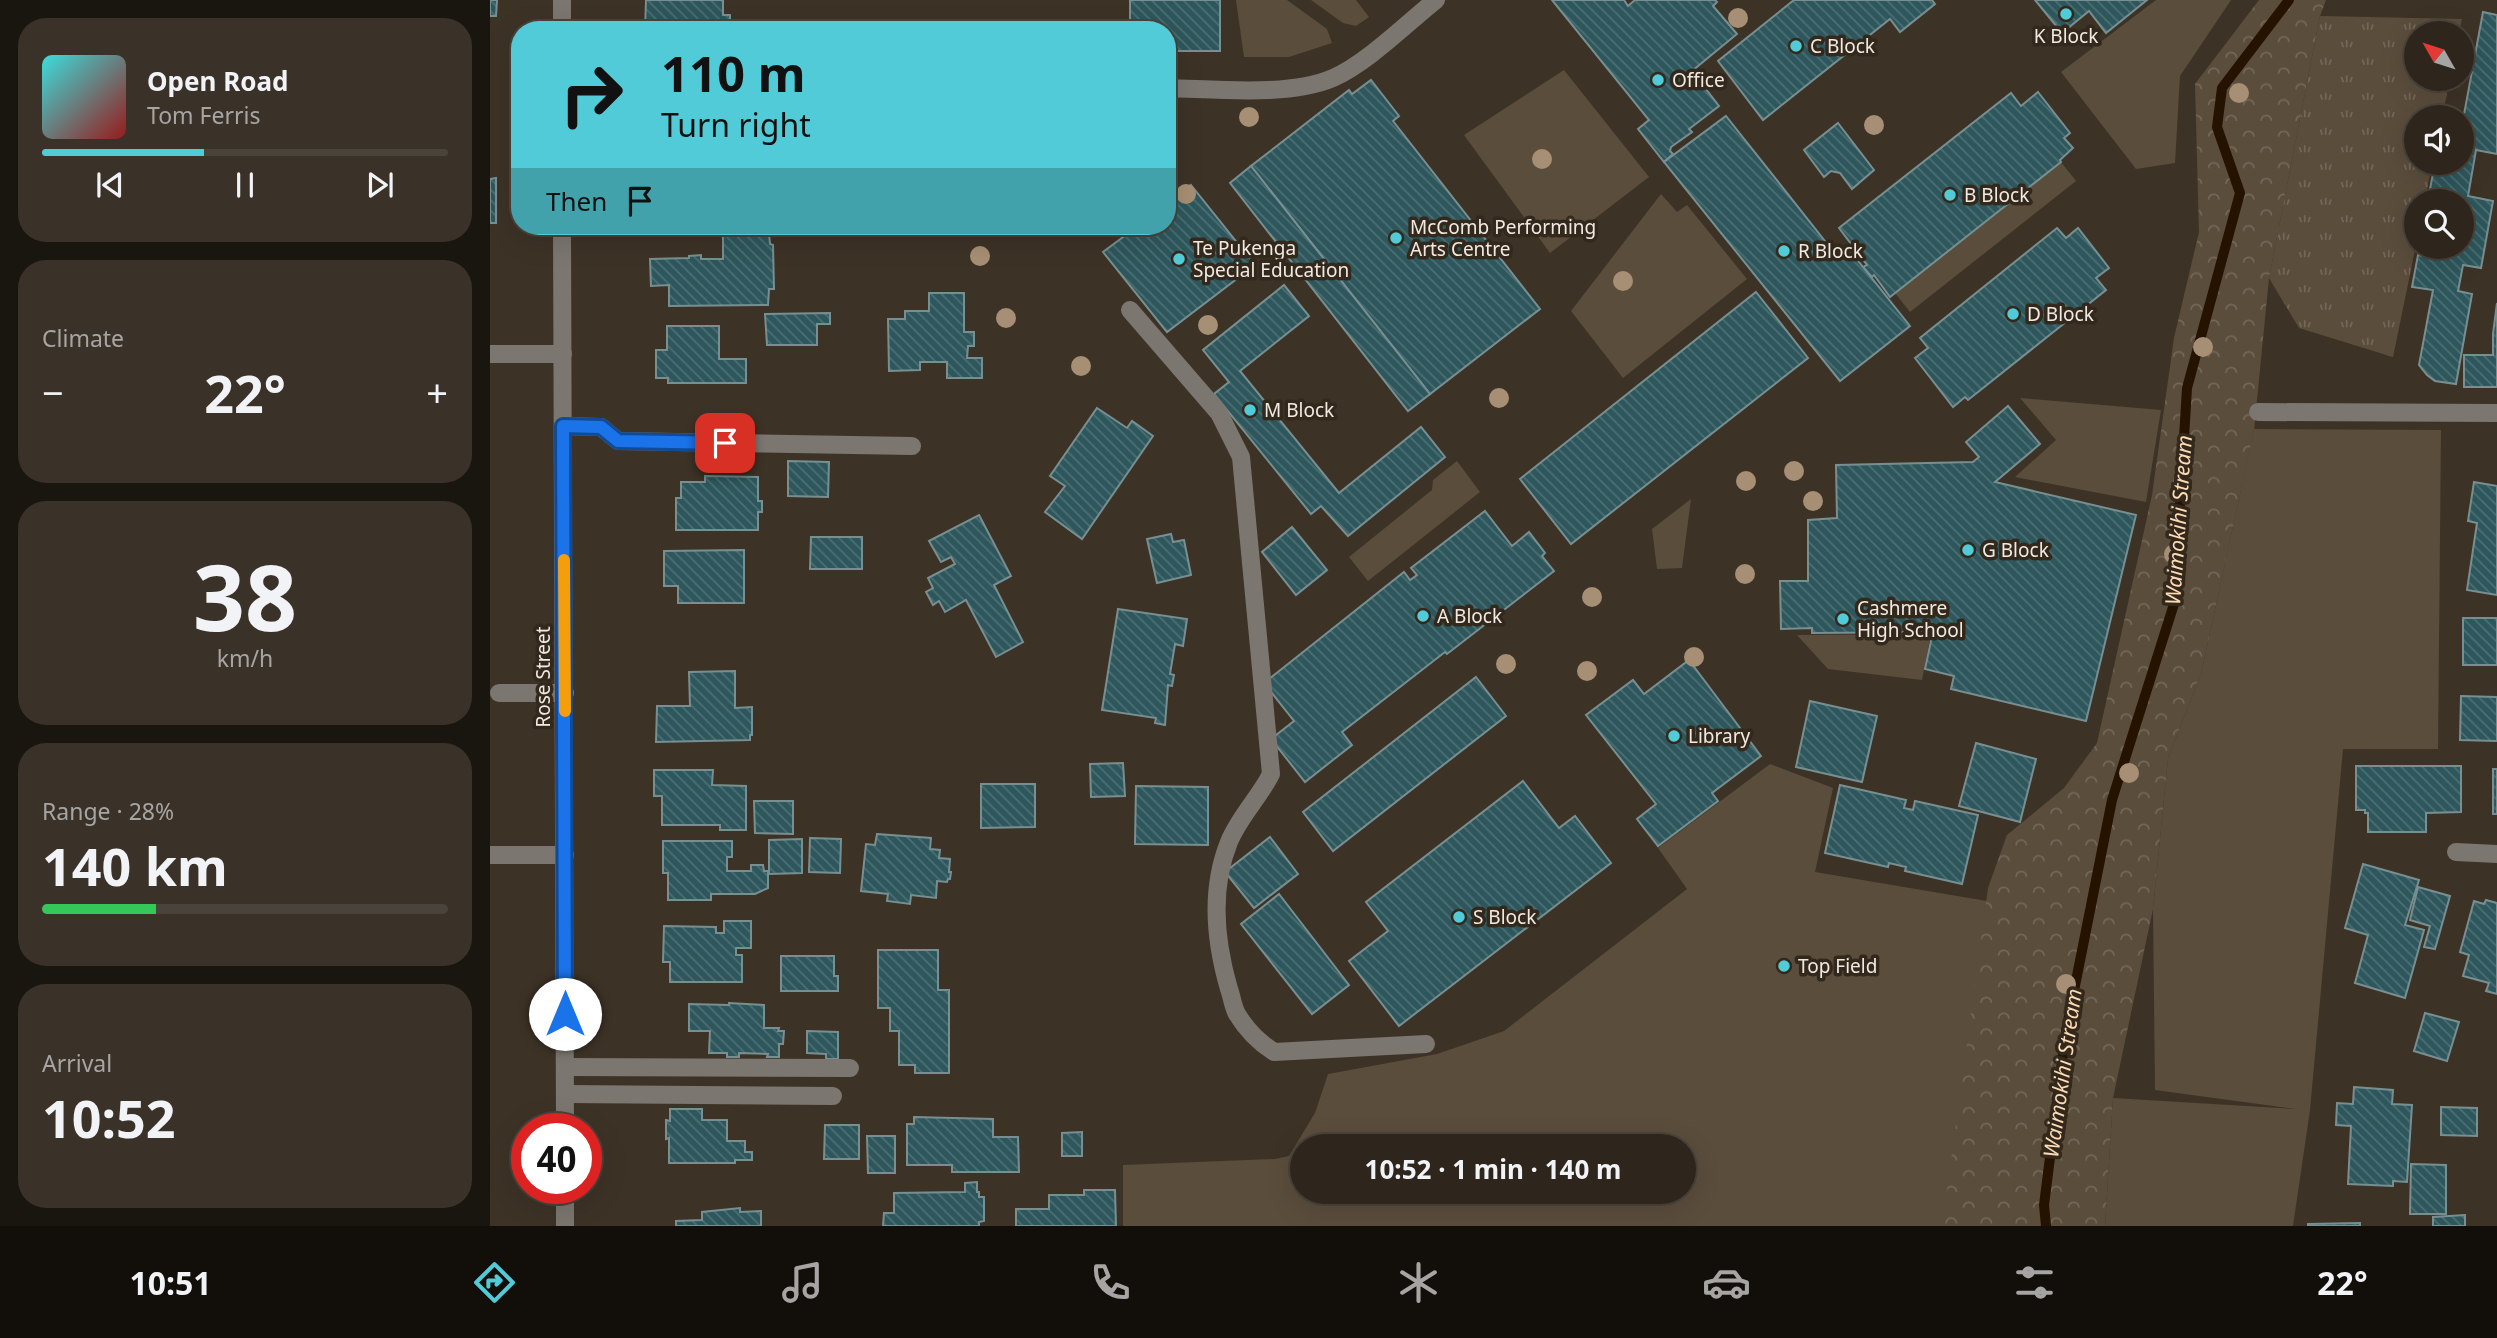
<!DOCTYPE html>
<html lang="en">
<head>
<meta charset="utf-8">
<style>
	:root { --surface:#2e261c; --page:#3a3229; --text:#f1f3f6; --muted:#a7a5a3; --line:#49433b; --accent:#52cbd8 }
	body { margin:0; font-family:"Noto Sans",sans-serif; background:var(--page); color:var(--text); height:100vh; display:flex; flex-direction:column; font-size:26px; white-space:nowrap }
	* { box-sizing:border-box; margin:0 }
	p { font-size:23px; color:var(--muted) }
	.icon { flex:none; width:38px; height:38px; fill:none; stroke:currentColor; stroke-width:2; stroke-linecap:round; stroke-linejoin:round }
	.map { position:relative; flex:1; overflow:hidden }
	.details { display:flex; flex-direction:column; gap:18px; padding:18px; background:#19150f; width:490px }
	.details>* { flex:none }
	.banner { position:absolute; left:21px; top:21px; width:665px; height:214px; border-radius:28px; box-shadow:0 7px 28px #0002,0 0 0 2px var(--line); background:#52cbd8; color:#111; overflow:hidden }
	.needle { width:46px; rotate:309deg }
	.buttons { position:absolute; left:1914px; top:21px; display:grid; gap:14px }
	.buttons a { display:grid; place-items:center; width:70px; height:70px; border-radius:50%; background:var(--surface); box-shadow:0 7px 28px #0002,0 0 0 2px var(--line); font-size:35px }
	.speed { position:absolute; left:21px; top:1113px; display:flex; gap:14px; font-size:35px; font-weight:700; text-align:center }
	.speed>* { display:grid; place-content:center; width:91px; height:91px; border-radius:50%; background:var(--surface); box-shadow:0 7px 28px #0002,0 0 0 2px var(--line); line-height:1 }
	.speed .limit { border:10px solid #d22; background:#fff; color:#111 }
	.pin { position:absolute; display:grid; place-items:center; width:60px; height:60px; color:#fff; margin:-30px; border-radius:14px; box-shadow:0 4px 10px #0006 }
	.me { position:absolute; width:77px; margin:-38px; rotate:0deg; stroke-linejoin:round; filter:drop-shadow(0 0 5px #0008) }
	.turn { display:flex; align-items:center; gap:24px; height:147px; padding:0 35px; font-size:32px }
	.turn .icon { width:91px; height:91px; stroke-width:2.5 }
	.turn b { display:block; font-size:49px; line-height:60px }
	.then { display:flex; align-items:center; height:66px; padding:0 35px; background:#0003; gap:14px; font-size:26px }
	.big { font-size:52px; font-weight:700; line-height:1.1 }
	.details .tile { flex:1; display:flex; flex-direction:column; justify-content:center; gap:10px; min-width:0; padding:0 24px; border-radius:28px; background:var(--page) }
	.details .dial { align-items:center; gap:0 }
	.dial b { font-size:91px; line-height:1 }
	.song { display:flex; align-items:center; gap:21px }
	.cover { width:84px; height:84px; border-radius:10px; background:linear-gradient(135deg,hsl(180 70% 55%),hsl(0 70% 35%)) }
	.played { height:7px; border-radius:4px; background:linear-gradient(90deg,var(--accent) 40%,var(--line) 40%) }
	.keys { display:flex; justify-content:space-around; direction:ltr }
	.heat { display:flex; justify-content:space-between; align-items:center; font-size:38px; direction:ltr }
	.charge { height:10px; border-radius:5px; background:linear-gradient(90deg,#34c759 28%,var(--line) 0) }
	.trip { position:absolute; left:800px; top:1134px; width:406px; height:70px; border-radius:35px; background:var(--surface); box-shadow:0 7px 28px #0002,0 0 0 2px var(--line); font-weight:700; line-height:70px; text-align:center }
	.tab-bar { display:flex; height:112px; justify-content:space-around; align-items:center; background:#120f0b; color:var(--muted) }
	.tab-bar .icon { width:49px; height:49px }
	.tab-bar .on { color:var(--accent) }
	.tab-bar b { font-size:32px; color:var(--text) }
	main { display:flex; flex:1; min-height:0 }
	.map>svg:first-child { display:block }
	.green { fill:#5b4d3c; fill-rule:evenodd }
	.forest { fill:url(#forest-crowns) }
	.park { fill:url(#park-tufts) }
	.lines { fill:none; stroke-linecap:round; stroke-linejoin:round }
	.stream { stroke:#251300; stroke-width:10 }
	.building { fill:url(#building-back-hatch); stroke:#788f92; stroke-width:2 }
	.minor { stroke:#7b7670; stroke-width:18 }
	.tree { fill:#a68f74 }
	.route-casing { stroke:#114b97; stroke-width:18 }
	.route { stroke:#1a73e8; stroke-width:12 }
	.slow { stroke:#f59e0b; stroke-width:12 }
	.poi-dot { fill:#52cbd8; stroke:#33281c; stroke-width:2.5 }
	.labels { text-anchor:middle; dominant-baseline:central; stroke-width:7; stroke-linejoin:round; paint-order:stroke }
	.poi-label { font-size:19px; fill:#f1eae2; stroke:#33281c; text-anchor:start }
	.street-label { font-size:19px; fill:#f1eae2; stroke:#33281c }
	.water-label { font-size:21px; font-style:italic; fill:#fcdbb5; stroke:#33281c }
</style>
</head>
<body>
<main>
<section class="details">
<div class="tile">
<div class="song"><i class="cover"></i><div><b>Open Road</b><p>Tom Ferris</p></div></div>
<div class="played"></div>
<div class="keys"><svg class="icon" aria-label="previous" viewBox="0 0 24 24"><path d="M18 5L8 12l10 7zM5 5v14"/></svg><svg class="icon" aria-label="pause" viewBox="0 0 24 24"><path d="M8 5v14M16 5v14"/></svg><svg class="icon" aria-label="next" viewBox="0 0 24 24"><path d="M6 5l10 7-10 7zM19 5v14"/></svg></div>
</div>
<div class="tile"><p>Climate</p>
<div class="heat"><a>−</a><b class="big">22°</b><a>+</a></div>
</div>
<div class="tile dial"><b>38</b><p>km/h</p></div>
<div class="tile"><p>Range · 28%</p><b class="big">140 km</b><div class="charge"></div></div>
<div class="tile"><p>Arrival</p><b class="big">10:52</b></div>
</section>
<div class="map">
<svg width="2007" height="1226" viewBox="0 0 2007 1226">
	<defs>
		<pattern id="forest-crowns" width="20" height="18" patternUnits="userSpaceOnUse" patternTransform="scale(1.75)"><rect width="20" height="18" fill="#5b4d3c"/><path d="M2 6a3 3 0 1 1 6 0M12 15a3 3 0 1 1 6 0" fill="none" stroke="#736758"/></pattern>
		<pattern id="park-tufts" width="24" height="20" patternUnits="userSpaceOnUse" patternTransform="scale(1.75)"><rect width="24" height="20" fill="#5b4d3c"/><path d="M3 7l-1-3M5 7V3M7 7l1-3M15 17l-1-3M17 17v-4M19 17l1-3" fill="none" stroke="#736758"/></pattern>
		<pattern id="building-back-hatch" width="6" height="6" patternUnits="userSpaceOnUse" patternTransform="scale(1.75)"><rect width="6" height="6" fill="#2d575c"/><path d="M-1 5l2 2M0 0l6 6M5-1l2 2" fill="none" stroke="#4c6f73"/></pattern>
	</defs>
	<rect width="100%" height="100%" fill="#3d3226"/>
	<g class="green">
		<path d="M746,0H797L837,29L842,43L799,57H754Z"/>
		<path d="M821,0H866L879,17L866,26L853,23Z"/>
		<path d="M1666,0H1741L1690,76L1685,163L1646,169L1571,72Z"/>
		<path d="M1074,70L1159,177L1060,253L974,135Z"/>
		<path d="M1571,162L1586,181L1420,312L1405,293Z"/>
		<path d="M1171,194L1187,212L1197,205L1257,279L1133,378L1081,311Z"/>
		<path d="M1530,398L1671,410L1656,502L1525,477L1566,440Z"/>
		<path d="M1764,429L1951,430L1948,749H1853L1820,1110L1803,1226H1615L1623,1098L1805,1109L1665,1090L1663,909L1678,758L1711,674Z"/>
		<path d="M967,461L990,492L878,581L859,557L942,490L943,480Z"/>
		<path d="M1201,499L1192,568L1167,569L1162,529Z"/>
		<path d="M1441,634L1432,680L1338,669L1307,635Z"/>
		<path d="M1280,764L1343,788L1325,872L1497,901L1482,1020L1466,1226H633V1165L785,1159L799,1156L825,1113L838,1074L947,1054L1014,1031L1197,889L1168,848ZM812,1146H1194V1192H812Z"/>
	</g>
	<path class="forest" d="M1769,0H1836L1830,16L1779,278L1764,430L1711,674L1678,758L1663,909L1623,1098L1615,1226H1452L1498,888L1517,835L1574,788L1607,743L1662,495L1684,338L1709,232L1705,84Z"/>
	<path class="park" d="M1830,16L1972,19L1969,33H1927V79H1960L1952,117H1927V163H1942L1935,201H1927V240L1903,357L1809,328L1779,278Z"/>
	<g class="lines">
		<path class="stream" d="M1556,1226L1554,1205L1576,1031L1622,800L1684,604L1697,388L1750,193L1727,127L1732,88L1799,0"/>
	</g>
	<g class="building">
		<path d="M0,0H7L6,16H0Z"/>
		<path d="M156,0H233V15H240V26H234V30H155Z"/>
		<path d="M640,0H730V51H677V30H640Z"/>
		<path d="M1062,0H1134L1138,6L1145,0H1225L1227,2L1223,6L1247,34L1202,71L1229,106L1199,129L1202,132L1181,147L1180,151L1183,154L1174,162L1148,129L1159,120Z"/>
		<path d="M1304,0H1442L1445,4L1410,32L1400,19L1273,120L1228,61Z"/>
		<path d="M1545,0H1657L1616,33L1599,11L1572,33Z"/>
		<path d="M1993,12L2007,15V154L1986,150L1978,196L2003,201L1991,268L1973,265L1968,291L1982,294L1966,384L1945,381L1937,375L1929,365L1943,290L1922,287L1928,255L1951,259L1954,247H1972V201H1962L1964,194L1940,189L1945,163H1972V125Z"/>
		<path d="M881,80L909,116L903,121L1050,309L940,394L761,166L859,90L862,94Z"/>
		<path d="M1548,92L1580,133L1574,138L1583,148L1570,160L1571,162L1400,297L1384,275L1382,277L1373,267L1377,265L1349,228L1521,93L1531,106Z"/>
		<path d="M1236,116L1346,255L1357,247L1420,326L1350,381L1174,162Z"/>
		<path d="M1348,123L1384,170L1362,189L1350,173L1341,171L1334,177L1314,150Z"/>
		<path d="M761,166L940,394L918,411L740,183Z"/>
		<path d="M6,178V223H0V179Z"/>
		<path d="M701,185L765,265L677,332L613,252L648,226H677V203Z"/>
		<rect x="165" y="226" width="49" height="4"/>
		<path d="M1567,228L1576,238L1588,228L1619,268L1606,278L1616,290L1478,400L1475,397L1463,407L1425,358L1438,348L1430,338Z"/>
		<path d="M279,233L280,244L283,245L284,289H279L278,305L179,306V285L161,286L160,259L199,258V256L211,255V259H233V234Z"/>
		<path d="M794,285L819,316L750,371L849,493L931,427L955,457L858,536L831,506L821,514L724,394L739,382L713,350Z"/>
		<path d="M1266,292L1318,358L1081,544L1030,479Z"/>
		<path d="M439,293H474V332H484V346H478L477,358H492V378H457V362H430V370L399,371L398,319H415V311H439Z"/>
		<path d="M2007,303V387H1974V355H2003V334Z"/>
		<path d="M340,313V324H327V345H277L275,314Z"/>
		<path d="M177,326H229V359H256V383H178V378H166V350H177Z"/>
		<path d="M1518,406L1550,444L1505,482L1646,515L1596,721L1461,689L1464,676L1435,669L1443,632L1322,633V628L1291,629L1290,581H1318V520L1347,518L1346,465L1483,462L1489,457L1476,442Z"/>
		<path d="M607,408L637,428L642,421L663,436L592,539L555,512L575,486L560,476Z"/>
		<path d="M298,461L339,462L338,497L298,496Z"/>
		<path d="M215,476L268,477V501H272V512H268V530H186V498H191V482H215Z"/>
		<path d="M1984,482L2007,486V595L1977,590L1987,523L1978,521Z"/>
		<path d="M995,511L1022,546L1039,532L1055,553L1052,556L1064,571L957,654L955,652L852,732L862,745L815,782L781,739L804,721L774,683L914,572L920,580L927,575L921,568Z"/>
		<path d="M489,515L521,576L504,585L533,642L506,657L476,600L455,612L449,601L443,605L436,592L443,588L438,578L465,564L461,557L451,562L439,541Z"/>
		<path d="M802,527L837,570L806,595L772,552Z"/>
		<path d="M681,534L683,542L694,540L701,575L667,583L657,539Z"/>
		<path d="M321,537H372V569H320Z"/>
		<path d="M254,550V603H188V586H174V551Z"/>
		<path d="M628,609L697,619L693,646L685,644L680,674L684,675L682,686L678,685L675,725L665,723L666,718L612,710Z"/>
		<rect x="1973" y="618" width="34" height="47"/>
		<path d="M1199,660L1271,756L1222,793L1228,801L1168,846L1147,819L1166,804L1096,715L1143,680L1154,694Z"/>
		<path d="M245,671V708L262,707V735H260V740L166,742L167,706H200L199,672Z"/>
		<path d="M986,677L1016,716L843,851L813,812Z"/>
		<path d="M1971,696L2007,697V741L1970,740Z"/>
		<path d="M1320,701L1387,716L1372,782L1306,767Z"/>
		<path d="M1486,743L1546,759L1530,822L1469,806Z"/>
		<path d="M633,763L635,796L601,797L600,764Z"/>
		<path d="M1866,766H1971V812L1936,813V832H1878V813H1875V810H1866Z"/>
		<rect x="2003" y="769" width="4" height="45"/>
		<path d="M164,770H223L222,785L256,786V830H230V825H172V796H164Z"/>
		<path d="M1033,781L1069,828L1085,816L1121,863L909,1026L859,961L898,931L876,902Z"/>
		<path d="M491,784H545V827L491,828Z"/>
		<path d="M1350,785L1416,800L1414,808L1423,810L1425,801L1488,815L1472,884L1415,871L1416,867L1399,863L1398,867L1335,853Z"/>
		<path d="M646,786L718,787V845L645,844Z"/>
		<path d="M264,801H303V834L265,833Z"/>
		<path d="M387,834L441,838L440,849L450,850L449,858L460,859L459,872H461L460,879H458L457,882L447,881L446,898L421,895L420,904L397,901L398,894L371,891L376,844L385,845Z"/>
		<path d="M780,837L808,874L764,908L735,872Z"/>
		<path d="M320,838L351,839L350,873L319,872Z"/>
		<path d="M312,839V873L279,874V840Z"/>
		<path d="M173,841H242V857H237V871H261V865H273L274,871H278V888L265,894H221V900H178V873H173Z"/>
		<path d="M1873,864L1929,880L1915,925L1934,930L1915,998L1865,983L1878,935L1855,928Z"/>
		<path d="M1928,887L1960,896L1945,949L1934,947L1940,926L1920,920Z"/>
		<path d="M789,894L859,985L822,1014L751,924Z"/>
		<path d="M1996,900L2007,903V994L1996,991L1999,983L1973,976L1979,955L1970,952L1984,901L1994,904Z"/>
		<path d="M234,921H261V948H246V955H252V982H180V962H173L174,926L226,927V933H234Z"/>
		<path d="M388,950H448V990H459V1073H425V1065H409V1031H400V1008H388Z"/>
		<path d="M291,956H344V976H348V991H291Z"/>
		<path d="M239,1003L274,1005V1028H289L288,1031H294L293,1044H289V1057H277L278,1054L249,1053V1057H237V1053H219L220,1031H199V1004L239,1005Z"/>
		<path d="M1935,1013L1969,1022L1957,1061L1924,1051Z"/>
		<path d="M317,1031L348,1032V1059H336V1054L317,1053Z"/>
		<path d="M1864,1087L1903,1090L1902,1104L1922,1105L1917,1182L1903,1181V1186L1858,1184L1861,1126L1846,1125L1847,1103L1863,1104Z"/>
		<path d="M1951,1107L1987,1108V1136L1951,1135Z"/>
		<path d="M180,1109H212V1120H237V1141H255V1152H262V1160H245V1163H179V1138L176,1139V1120L180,1121Z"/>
		<path d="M424,1117L503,1119V1137H528L529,1172H462V1165H417V1124H424Z"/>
		<path d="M335,1125H369V1159H334Z"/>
		<path d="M592,1132V1156H572V1133Z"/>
		<path d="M377,1136H405V1173H378Z"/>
		<path d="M1921,1164L1956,1165V1214H1920Z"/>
		<path d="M487,1182V1192H489V1197H494V1221L489,1222V1226H393L394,1213H404V1193L475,1192V1183Z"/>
		<path d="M594,1190H625L626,1226H526V1209H559V1195H594Z"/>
		<path d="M250,1208V1212L271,1211V1226H186V1221L212,1220V1212Z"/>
		<path d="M1975,1215V1226H1943V1217Z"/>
		<path d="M1870,1223V1226H1818V1224Z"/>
	</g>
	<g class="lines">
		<g class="minor">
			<path d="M72,30V0"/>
			<path d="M677,88C725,89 799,97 843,78C877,63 916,24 946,0"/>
			<path d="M72,226L75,1129"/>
			<path d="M640,310L729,413L751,457L781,774C769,798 749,817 739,842C720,889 725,941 739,989C742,997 743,1007 747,1014C756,1029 770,1043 784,1052L936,1044"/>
			<path d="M0,354H73"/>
			<path d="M1768,412L2007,413"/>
			<path d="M73,426L111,427L128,441L422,446"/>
			<path d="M9,693H75"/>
			<path d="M1966,852L2007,854"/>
			<path d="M0,855H75"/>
			<path d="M75,1067L360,1068"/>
			<path d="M75,1094L343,1096"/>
			<path d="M75,1226V1188"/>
		</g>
	</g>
	<g class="tree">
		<circle cx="1248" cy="18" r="10"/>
		<circle cx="1749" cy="93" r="10"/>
		<circle cx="759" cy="117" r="10"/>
		<circle cx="1384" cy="125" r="10"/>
		<circle cx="1052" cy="159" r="10"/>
		<circle cx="696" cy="194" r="10"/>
		<circle cx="490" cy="256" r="10"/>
		<circle cx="1133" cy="281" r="10"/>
		<circle cx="516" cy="318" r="10"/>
		<circle cx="718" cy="325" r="10"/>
		<circle cx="1713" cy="347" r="10"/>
		<circle cx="591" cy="366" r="10"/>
		<circle cx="1009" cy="398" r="10"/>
		<circle cx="1304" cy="471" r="10"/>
		<circle cx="1256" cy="481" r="10"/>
		<circle cx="1323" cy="501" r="10"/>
		<circle cx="1684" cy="554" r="10"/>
		<circle cx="1255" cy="574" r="10"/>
		<circle cx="1102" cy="597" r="10"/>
		<circle cx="1204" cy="657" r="10"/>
		<circle cx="1016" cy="664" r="10"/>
		<circle cx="1097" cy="671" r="10"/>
		<circle cx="1639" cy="773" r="10"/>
		<circle cx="1576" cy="984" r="10"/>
	</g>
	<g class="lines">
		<g class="route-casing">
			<path id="route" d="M75,1014L73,426L111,427L128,441L235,443"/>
		</g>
		<use href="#route" class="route"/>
		<path class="slow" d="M74,560L75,711"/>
	</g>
	<g class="poi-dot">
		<circle cx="1576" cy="14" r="7"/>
		<circle cx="1306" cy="46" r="7"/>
		<circle cx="1168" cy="80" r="7"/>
		<circle cx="1460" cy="195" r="7"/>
		<circle cx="906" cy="238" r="7"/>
		<circle cx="1294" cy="251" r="7"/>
		<circle cx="689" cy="259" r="7"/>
		<circle cx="1523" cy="314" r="7"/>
		<circle cx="760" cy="410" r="7"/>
		<circle cx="1478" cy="550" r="7"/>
		<circle cx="933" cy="616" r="7"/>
		<circle cx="1353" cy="619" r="7"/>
		<circle cx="1184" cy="736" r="7"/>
		<circle cx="969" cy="917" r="7"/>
		<circle cx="1294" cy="966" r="7"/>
	</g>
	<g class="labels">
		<g class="poi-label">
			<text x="1576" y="36" text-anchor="middle">K Block</text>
			<text x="1320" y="46">C Block</text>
			<text x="1182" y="80">Office</text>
			<text x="1474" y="195">B Block</text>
			<text x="920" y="227">McComb Performing<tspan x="920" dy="22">Arts Centre</tspan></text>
			<text x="703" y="248">Te Pukenga<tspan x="703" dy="22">Special Education</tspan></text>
			<text x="1308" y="251">R Block</text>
			<text x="1537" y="314">D Block</text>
			<text x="774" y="410">M Block</text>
			<text x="1492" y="550">G Block</text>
			<text x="1367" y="608">Cashmere<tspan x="1367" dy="22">High School</tspan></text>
			<text x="947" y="616">A Block</text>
			<text x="1198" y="736">Library</text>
			<text x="983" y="917">S Block</text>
			<text x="1308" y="966">Top Field</text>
		</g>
		<g class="street-label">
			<text transform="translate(53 677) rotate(-90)">Rose Street</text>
		</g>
		<g class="water-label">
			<text transform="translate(1688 520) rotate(-86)">Waimokihi Stream</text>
			<text transform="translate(1572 1073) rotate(-82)">Waimokihi Stream</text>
		</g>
	</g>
</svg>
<div class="buttons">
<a><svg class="needle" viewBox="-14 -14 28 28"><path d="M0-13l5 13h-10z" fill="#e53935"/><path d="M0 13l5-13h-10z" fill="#a7a5a3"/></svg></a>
<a><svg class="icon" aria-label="sound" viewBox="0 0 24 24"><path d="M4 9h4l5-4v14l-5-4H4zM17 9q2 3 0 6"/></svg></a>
<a><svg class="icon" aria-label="search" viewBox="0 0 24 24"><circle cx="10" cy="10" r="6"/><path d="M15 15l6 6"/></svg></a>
</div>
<div class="speed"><div class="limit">40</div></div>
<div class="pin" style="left:235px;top:443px;background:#d93025"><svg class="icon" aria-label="arrive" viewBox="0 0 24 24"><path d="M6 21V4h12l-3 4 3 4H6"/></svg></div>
<svg class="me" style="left:75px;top:1014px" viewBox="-20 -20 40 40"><circle r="19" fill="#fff"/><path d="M0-13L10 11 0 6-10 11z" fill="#1a73e8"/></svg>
<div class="trip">10:52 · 1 min · 140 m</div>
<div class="banner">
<div class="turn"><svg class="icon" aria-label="right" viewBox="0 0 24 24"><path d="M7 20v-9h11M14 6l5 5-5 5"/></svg><div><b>110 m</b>Turn right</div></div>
<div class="then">Then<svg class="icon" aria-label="arrive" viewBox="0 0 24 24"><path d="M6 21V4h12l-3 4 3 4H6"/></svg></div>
</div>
</div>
</main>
<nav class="tab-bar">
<b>10:51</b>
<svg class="icon on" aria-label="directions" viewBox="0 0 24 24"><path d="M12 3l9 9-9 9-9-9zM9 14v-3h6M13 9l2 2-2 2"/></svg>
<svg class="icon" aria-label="music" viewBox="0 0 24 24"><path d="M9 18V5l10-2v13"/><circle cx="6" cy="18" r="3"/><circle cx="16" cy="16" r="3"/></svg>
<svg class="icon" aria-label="phone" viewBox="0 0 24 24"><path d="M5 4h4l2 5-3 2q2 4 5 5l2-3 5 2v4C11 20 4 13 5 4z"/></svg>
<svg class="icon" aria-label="climate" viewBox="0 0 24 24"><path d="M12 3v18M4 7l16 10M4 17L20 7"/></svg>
<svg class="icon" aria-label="car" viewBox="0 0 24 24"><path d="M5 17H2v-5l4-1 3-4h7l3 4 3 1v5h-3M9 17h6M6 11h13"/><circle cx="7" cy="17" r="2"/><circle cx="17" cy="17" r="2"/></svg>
<svg class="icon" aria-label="filters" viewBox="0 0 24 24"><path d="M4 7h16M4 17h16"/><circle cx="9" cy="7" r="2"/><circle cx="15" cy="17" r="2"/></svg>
<b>22°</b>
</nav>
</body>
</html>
